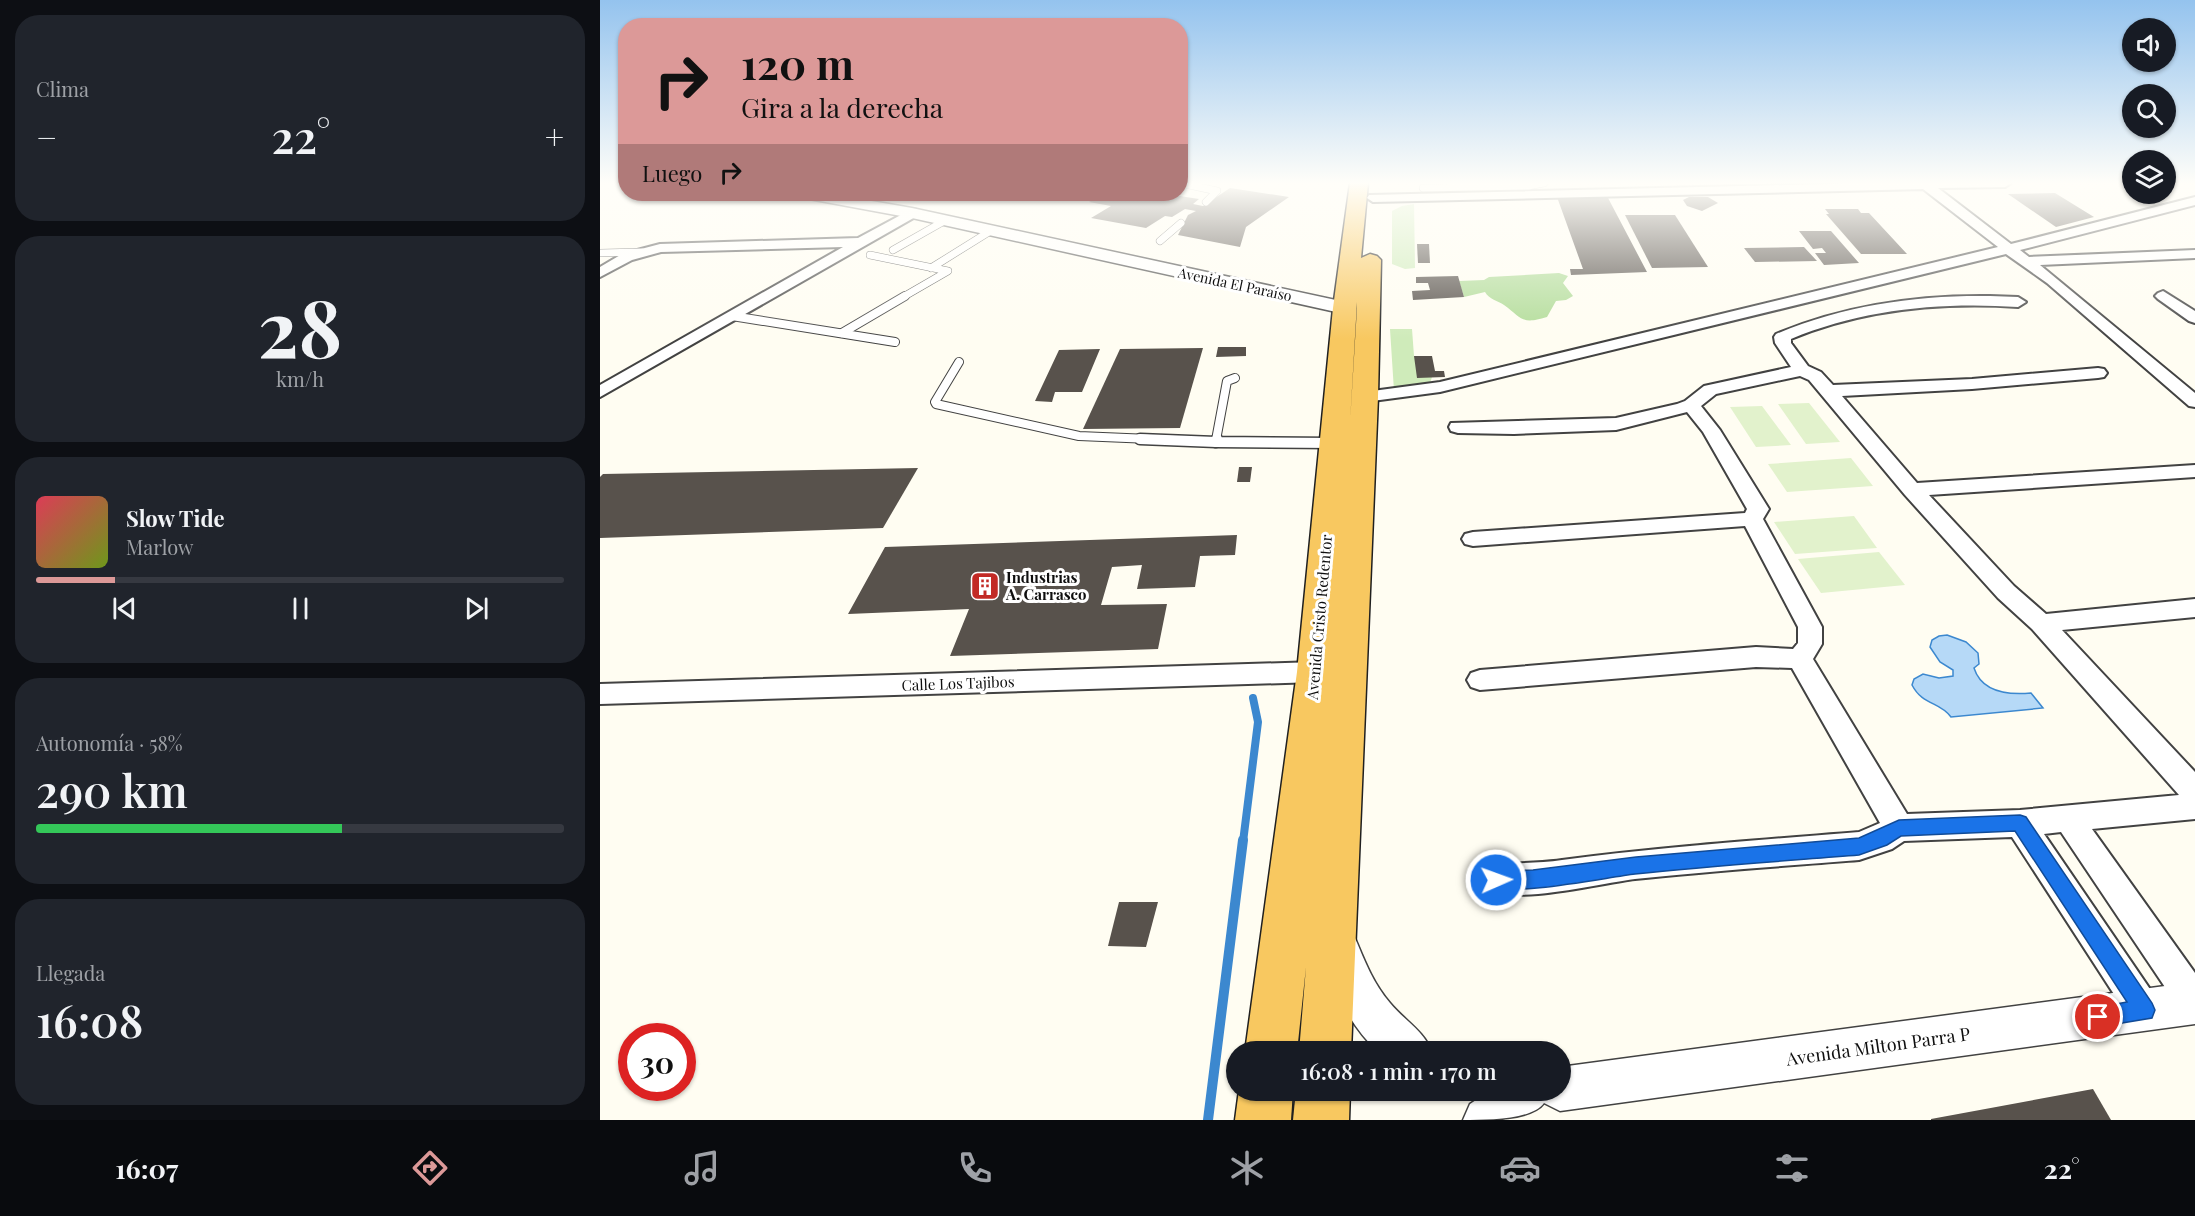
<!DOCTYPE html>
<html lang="es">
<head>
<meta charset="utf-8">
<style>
	:root { --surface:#171b24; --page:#20242c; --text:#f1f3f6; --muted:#9ea1a6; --line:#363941; --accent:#dc9998 }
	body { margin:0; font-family:"Playfair Display",serif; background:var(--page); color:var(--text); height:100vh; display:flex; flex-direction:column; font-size:22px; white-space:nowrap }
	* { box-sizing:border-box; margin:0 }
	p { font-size:20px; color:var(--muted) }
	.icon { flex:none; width:33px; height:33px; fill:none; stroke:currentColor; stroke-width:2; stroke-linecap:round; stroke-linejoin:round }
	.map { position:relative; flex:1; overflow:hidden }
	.sheet { display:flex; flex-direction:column; gap:15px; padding:15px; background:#0d0f14; width:600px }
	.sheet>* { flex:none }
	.top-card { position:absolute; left:18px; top:18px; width:570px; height:183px; border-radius:24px; box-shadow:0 2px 4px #0004; background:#dc9998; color:#111; overflow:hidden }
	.fabs { position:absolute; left:1522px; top:18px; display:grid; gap:12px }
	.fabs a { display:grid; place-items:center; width:54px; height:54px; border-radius:50%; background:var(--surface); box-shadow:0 2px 4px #0004; font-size:30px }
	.speed { position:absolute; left:18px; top:1023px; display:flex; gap:12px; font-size:30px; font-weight:700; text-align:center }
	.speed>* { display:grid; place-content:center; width:78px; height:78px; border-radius:50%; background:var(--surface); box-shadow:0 2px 4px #0004; line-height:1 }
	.speed .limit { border:9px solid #d22; background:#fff; color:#111 }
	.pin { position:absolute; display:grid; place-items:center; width:51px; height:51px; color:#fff; margin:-26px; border:3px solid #fff; border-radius:50%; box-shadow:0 2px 6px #0007 }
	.me { position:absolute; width:66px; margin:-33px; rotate:88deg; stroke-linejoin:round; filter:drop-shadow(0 0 4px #0008) }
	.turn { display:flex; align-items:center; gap:21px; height:126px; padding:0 24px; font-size:27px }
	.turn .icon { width:78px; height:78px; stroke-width:2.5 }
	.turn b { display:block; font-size:42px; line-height:51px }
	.then { display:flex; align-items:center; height:57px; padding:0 24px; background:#0003; gap:12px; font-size:22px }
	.big { font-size:45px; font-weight:600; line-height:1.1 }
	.sheet .widget { flex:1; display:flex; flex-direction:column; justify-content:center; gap:9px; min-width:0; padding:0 21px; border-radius:24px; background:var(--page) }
	.sheet .dial { align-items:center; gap:0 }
	.dial b { font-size:78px; line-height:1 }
	.song { display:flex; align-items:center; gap:18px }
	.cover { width:72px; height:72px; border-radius:9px; background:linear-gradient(135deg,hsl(350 70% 55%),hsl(80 70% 35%)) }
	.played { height:6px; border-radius:3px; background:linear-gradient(90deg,var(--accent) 15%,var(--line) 15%) }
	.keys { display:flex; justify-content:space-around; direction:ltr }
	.heat { display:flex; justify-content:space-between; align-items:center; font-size:33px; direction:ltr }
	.charge { height:9px; border-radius:4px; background:linear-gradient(90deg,#34c759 58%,var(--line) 0) }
	.trip { position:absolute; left:626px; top:1041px; width:345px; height:60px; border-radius:30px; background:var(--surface); box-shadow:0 2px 4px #0004; font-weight:600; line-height:60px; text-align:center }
	.tab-bar { display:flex; height:96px; justify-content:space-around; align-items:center; background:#090b0e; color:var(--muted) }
	.tab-bar .icon { width:42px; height:42px }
	.tab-bar .on { color:var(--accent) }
	.tab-bar b { font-size:27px; color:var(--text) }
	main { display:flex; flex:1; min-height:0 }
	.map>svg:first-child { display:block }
	.green { fill:#cfebba }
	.forest { fill:#b2dc99 }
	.pitch { fill:#e2f2cc }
	.water { fill:#b6d9f7; stroke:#3c88cf; stroke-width:1.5 }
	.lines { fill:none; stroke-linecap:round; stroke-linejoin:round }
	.stream-far1 { stroke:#3c88cf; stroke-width:8 }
	.stream { stroke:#3c88cf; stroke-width:10 }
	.building { fill:#58524c }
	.service-far2-casing { stroke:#424242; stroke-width:8 }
	.service-far1-casing { stroke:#424242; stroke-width:10 }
	.service-casing { stroke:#424242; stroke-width:13 }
	.minor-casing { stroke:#424242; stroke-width:4 }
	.tertiary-casing { stroke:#424242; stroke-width:3 }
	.trunk-casing { stroke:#202020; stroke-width:3 }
	.service-far2 { stroke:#fff; stroke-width:7 }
	.service-far1 { stroke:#fff; stroke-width:8 }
	.service { stroke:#fff; stroke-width:10 }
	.minor { fill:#fff; fill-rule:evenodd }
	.tertiary { fill:#fff; fill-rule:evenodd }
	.trunk { fill:#f8c860; fill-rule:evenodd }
	.route { fill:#1a73e8; stroke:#114b97; stroke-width:1.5 }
	.labels { text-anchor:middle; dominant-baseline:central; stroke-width:6; stroke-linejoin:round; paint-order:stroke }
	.far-street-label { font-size:14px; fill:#0f0f0f; stroke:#fff }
	.poi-label { font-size:15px; font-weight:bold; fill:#0f0f0f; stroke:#fff; text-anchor:start }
	.street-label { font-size:15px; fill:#0f0f0f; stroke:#fff }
	.near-street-label { font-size:18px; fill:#0f0f0f; stroke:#fff }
</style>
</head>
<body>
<main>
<section class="sheet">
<div class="widget"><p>Clima</p>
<div class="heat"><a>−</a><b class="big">22°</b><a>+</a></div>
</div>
<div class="widget dial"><b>28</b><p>km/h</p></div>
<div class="widget">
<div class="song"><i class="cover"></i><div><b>Slow Tide</b><p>Marlow</p></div></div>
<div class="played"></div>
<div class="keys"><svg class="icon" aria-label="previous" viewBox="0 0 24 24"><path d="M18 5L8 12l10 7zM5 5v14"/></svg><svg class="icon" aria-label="pause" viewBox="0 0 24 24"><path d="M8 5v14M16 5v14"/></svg><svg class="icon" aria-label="next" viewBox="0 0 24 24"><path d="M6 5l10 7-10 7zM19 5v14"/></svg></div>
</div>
<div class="widget"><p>Autonomía · 58%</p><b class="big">290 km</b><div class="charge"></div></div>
<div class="widget"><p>Llegada</p><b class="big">16:08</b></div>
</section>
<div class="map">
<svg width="1595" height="1120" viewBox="0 0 1595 1120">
	<rect width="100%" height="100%" fill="#fffdf2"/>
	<g class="green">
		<path d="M814,204L815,268L805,269L792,264V211L802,206Z"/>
		<path d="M790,329H812L814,356L832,377L829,386L794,391Z"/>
	</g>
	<path class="forest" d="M959,273L968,276L963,283L973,296L966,300L956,301L947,317C921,325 922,318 904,305C898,301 889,299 885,292L864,297L859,281L884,280L889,277Z"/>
	<g class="pitch">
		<path d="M1209,403L1240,442L1206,444L1178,404Z"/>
		<path d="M1162,406L1191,445L1156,447L1130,407Z"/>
		<path d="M1251,458L1273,486L1187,492L1168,464Z"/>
		<path d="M1254,516L1277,548L1195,554L1174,522Z"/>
		<path d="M1279,552L1305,585L1221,593L1198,559Z"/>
	</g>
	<path class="water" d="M1347,635L1366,642L1378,653L1379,664L1374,668C1382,693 1409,695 1431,693L1443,708L1351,717C1339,701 1323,706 1312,685L1314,679L1323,674L1339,678L1353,676V670L1340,662L1330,647L1332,640L1339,636Z"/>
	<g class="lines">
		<path class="stream-far1" d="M643,842L658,722L653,698"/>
		<path class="stream" d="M608,1120L643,840"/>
	</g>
	<g class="building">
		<path d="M630,188L689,197L646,227L640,247L578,235L588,215L596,211L585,209L572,217L565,216L546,228L491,218L511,206L489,202L504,194H567L599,199L593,204L603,206Z"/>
		<path d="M1455,193L1494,217L1456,227L1408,194Z"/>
		<path d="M1007,196L1047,272L971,275L970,269H983L957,197Z"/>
		<path d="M1089,197H1108L1118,203L1102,211L1087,206L1083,200Z"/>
		<path d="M1225,209H1258L1261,213H1269L1307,254H1261L1226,214H1229Z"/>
		<path d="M1025,215H1075L1108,267L1052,268Z"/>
		<path d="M1199,231H1231L1259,263L1224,265L1215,253H1226L1222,248L1213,249Z"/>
		<path d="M817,244H829L830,263H818Z"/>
		<path d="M1204,247L1217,261L1155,262L1144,248Z"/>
		<path d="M858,276L864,297L813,300L812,291L830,290L828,283H816V277Z"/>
		<path d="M618,347H646V356L616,357Z"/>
		<path d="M603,348L580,428L483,429L520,349Z"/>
		<path d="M500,349L482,392H455L452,402L435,401L459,350Z"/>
		<path d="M814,356H832L835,371H844L845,377L817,378Z"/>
		<path d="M639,467H652L650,482H637Z"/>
		<path d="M318,468L283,528L0,538V477L3,474Z"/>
		<path d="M637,535L635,555L600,556L595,587L537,589L542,565L512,567L501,605L567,604L558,649L350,656L369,609L248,614L285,547Z"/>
		<path d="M519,902H558L546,947L508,946Z"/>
		<path d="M1493,1089L1511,1120H1331V1119Z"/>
	</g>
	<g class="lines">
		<g class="service-far2-casing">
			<g id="service-far2">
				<path d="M580,183L617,191L606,202"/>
				<path d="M823,188L928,186L944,183"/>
				<path d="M560,241L581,223"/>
				<path d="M293,250L346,220"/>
				<path d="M0,253L42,252"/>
				<path d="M270,255L348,271L303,297"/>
				<path d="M331,268L392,230"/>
			</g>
		</g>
		<g class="service-far1-casing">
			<g id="service-far1">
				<path d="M132,316L295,342"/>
				<path d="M242,333L305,296"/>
				<path d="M359,362L335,402L336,404L479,436L574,440"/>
				<path d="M616,440L627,381L635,378"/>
			</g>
		</g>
		<g class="service-casing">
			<g id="service">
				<path d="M540,439L616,442"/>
				<path d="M617,439L616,442L734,443"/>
			</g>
		</g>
		<g class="minor-casing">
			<g id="minor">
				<path d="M1267,183H1411L1405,187L1338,188L1411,244L1595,197V205L1420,250L1429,257L1595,250V258L1440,265L1595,393V407L1589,406L1447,283L1406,254L840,392L765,402L759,401L756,397L759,393L765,392L840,382L1398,247L1323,189L773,202L767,198L769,195Z"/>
				<path d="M312,209L317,210L319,213L317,216L0,397V385L243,247L61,252L32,260L0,277V267L22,254L60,244L258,238Z"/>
				<path d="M1563,291L1595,311V323L1589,321L1558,299L1555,296L1558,293Z"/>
				<path d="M1390,296L1418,297L1426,302L1418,307C1340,302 1263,309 1191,339V343L1208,366L1221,372L1233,385L1372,379L1498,368L1504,369L1507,373L1504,377L1498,378L1372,389L1242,396L1317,483L1595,465V477L1329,495L1414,586L1446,614L1595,599V617L1462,630L1595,772V819L1492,829L1595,973V1019L1583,1014L1461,832L1444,834L1556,998L1561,1010L1556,1022L1544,1027L1532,1022L1412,837L1304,841L1292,849L1259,860C1184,866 1109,871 1035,879C996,884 919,904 885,890L880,880L885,870C907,861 938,864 962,860C1061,847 1160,840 1259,832L1280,823L1192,668L1156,667L880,690L871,687L867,680L871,673L880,670L1156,647L1193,649L1198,643V627L1145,526L873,546L865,544L862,539L865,534L873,532L1145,513L1147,509L1103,432L1087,412L1016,430L914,434L858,433L851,431L849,427L851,423L1016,418L1077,404L1085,401L1104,386L1191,367L1175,343L1174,337L1176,334C1245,305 1316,295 1390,296ZM1200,376L1209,380L1305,495L1398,598L1432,629L1579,795L1420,810L1307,814L1213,659L1222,644V627L1163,519L1169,509L1120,430L1101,406L1116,394Z"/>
				<path d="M716,662L725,665L729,672L725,679L716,682L0,704V684Z"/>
			</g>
		</g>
		<g class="tertiary-casing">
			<g id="tertiary">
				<path d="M201,194H231L312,208L745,302L752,304L754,308L752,312L745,314L312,218L209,199Z"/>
				<path d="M741,932L755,938C765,962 773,983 790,1003C804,1020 824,1031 832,1052H778C749,1024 733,990 721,952L727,938Z"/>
				<path d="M1595,982V1024L960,1111L944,1103C932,1120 887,1120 863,1120L870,1104L891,1090H960V1067Z"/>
			</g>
		</g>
		<g class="trunk-casing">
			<g id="trunk">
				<path d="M750,183H768L761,258L770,254L777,256L781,260L778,397L751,1052H699L706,967L697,1052H645L697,672L733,308ZM757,302L750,423L757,308Z"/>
				<path d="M639,1090H693L691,1120H635Z"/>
				<path d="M696,1090H750L749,1120H693Z"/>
			</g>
		</g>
		<use href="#service-far2" class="service-far2"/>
		<use href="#service-far1" class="service-far1"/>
		<use href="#service" class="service"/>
		<use href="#minor" class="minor"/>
		<use href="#tertiary" class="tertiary"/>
		<use href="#trunk" class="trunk"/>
	</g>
	<linearGradient id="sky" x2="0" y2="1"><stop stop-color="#94c3ee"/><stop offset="0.54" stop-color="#fffef9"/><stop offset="1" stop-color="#fffef9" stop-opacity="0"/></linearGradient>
	<rect width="1595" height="339" fill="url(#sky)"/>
	<path class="route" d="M1420,815L1426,817L1552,1003L1555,1010L1552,1018L1498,1027L1490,1024L1487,1017L1490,1009L1527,1002L1415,831L1301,836L1287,845L1259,855C1184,861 1109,866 1035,874C1003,878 914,896 889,887L886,880L889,874L896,871L933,870L1036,857L1259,838L1299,820Z"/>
	<defs>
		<g id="building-square" transform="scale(1.5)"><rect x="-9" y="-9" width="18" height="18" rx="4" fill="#c22a25" stroke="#fff"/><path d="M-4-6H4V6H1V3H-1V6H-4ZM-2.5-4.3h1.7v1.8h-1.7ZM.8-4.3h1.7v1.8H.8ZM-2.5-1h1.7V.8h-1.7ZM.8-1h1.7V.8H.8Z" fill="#fff"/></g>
	</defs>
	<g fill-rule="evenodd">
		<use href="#building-square" x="385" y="586"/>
	</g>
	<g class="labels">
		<g class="far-street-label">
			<text transform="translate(635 284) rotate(12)">Avenida El Paraíso</text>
		</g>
		<g class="poi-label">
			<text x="406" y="577">Industrias<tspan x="406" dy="17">A. Carrasco</tspan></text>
		</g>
		<g class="street-label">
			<text transform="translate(719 617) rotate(-85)">Avenida Cristo Redentor</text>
			<text transform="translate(358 683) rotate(-2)">Calle Los Tajibos</text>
		</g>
		<g class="near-street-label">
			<text transform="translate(1278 1046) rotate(-8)">Avenida Milton Parra P</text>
		</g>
	</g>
</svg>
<div class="fabs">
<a><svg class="icon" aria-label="sound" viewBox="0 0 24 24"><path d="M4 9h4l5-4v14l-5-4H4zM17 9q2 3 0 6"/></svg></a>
<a><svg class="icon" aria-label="search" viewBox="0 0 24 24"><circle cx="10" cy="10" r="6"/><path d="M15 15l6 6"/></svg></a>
<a><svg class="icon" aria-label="layers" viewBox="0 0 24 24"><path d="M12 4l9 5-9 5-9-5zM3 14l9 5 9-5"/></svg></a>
</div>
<div class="speed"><div class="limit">30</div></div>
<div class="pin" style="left:1498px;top:1017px;background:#d93025"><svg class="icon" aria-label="arrive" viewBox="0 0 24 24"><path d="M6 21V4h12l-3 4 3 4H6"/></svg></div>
<svg class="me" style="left:896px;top:880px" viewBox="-20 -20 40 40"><circle r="17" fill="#1a73e8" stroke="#fff" stroke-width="3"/><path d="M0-11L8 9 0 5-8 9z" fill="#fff"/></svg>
<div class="trip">16:08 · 1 min · 170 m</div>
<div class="top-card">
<div class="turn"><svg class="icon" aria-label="right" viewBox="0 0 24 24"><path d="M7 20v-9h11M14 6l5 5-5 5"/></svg><div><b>120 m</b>Gira a la derecha</div></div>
<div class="then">Luego<svg class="icon" aria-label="right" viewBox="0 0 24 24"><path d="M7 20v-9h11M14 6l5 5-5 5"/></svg></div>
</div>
</div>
</main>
<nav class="tab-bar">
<b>16:07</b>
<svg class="icon on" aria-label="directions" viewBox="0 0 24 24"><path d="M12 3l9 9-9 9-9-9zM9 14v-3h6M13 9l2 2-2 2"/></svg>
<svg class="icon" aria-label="music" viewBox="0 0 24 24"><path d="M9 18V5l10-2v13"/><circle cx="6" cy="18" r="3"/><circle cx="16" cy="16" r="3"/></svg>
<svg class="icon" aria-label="phone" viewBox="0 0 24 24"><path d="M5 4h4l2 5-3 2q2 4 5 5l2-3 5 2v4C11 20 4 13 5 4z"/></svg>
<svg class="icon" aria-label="climate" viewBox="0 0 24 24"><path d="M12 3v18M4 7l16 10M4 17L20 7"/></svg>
<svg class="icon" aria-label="car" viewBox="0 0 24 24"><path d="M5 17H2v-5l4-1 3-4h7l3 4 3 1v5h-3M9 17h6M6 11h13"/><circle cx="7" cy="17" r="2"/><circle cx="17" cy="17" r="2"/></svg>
<svg class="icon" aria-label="filters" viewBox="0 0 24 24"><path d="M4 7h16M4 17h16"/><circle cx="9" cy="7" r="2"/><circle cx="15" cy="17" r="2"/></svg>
<b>22°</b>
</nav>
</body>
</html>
